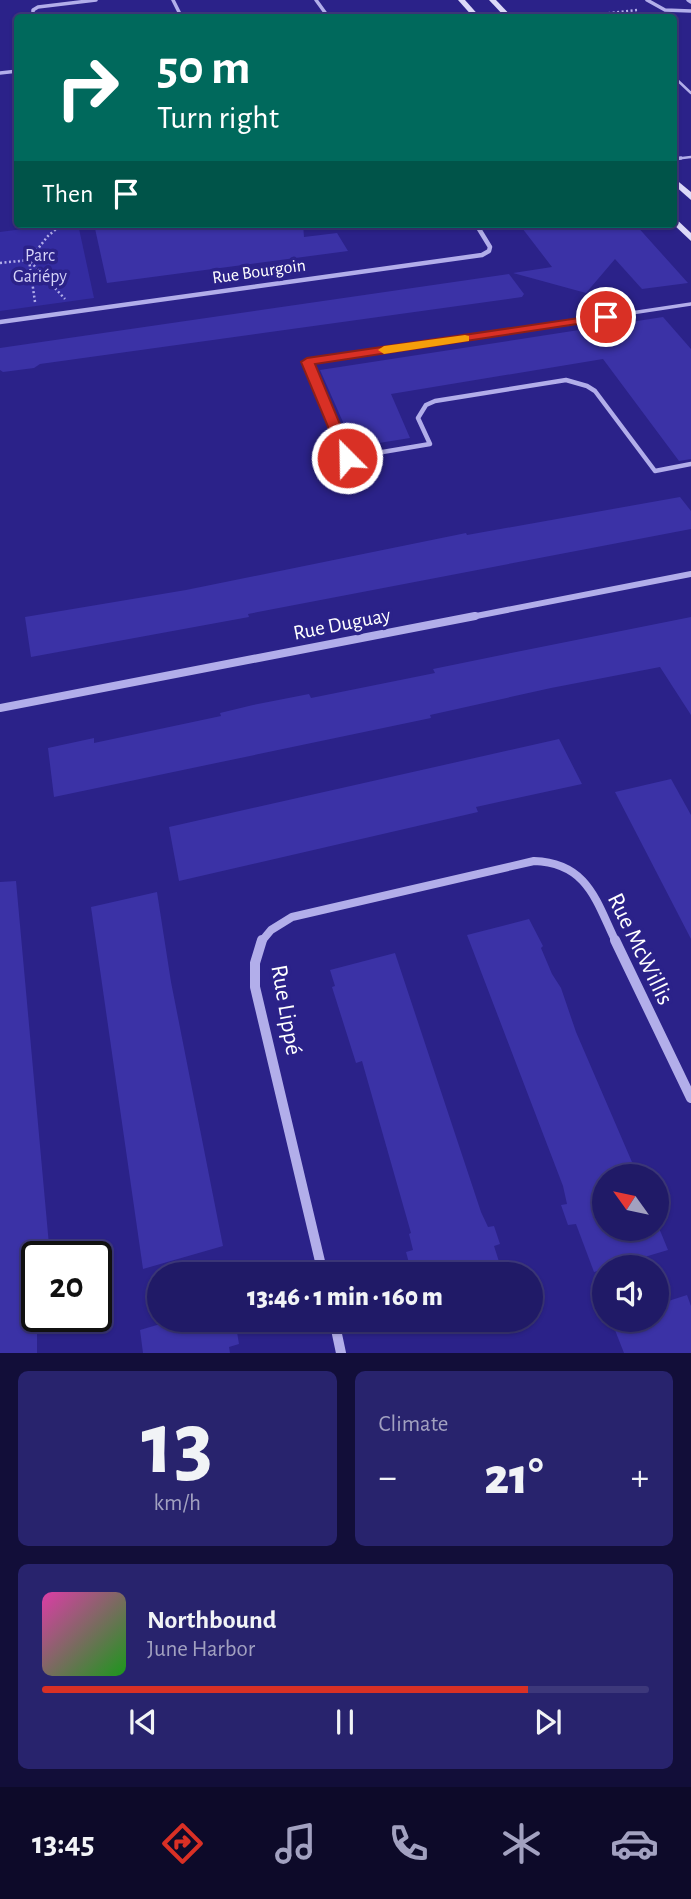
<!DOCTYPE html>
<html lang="en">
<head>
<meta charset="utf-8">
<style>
	:root { --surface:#201a67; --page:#28236d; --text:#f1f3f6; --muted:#a2a1c0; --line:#3d387b; --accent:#d93025 }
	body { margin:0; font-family:"Alegreya Sans",sans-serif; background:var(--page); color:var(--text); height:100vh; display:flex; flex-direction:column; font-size:26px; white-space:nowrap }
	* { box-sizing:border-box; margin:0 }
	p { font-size:23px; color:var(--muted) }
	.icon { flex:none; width:38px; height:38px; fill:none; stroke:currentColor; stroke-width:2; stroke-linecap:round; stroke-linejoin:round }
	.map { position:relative; height:1353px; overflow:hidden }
	.panel { display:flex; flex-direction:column; gap:18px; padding:18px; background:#120e39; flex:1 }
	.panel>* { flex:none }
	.hud { position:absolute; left:14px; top:14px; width:663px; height:214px; border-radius:7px; box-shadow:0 2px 5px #0004,0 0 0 2px var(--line); background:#00695c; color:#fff; overflow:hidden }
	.needle { width:46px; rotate:303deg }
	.fabs { position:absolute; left:592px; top:1164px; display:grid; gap:14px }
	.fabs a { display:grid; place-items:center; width:77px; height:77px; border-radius:50%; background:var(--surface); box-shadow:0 2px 5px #0004,0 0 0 2px var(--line); font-size:35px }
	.speed { position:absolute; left:21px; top:1241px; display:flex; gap:14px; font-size:35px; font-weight:700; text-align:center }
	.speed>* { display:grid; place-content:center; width:91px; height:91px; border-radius:50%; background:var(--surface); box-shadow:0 2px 5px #0004,0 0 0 2px var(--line); line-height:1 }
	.speed .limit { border:4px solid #111; border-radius:10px; background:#fff; color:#111 }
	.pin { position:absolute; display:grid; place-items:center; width:60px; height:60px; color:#fff; margin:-30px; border:4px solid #fff; border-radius:50%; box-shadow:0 2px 7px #0007 }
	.me { position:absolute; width:77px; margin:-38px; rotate:337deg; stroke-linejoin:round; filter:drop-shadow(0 0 5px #0008) }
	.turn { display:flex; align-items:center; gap:24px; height:147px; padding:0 28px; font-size:32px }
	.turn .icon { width:91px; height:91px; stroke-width:2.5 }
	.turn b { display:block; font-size:49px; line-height:60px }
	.then { display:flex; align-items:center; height:66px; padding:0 28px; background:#0003; gap:14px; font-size:26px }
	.big { font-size:52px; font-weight:800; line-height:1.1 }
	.panel .card { flex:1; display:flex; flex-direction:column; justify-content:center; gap:10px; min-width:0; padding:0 24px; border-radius:10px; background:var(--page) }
	.panel .dial { align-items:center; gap:0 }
	.dial b { font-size:91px; line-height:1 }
	.song { display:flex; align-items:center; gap:21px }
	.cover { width:84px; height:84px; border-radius:10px; background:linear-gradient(135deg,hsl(320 70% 55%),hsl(120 70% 35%)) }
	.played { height:7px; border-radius:4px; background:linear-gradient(90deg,var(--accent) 80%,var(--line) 80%) }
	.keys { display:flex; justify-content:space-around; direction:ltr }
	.heat { display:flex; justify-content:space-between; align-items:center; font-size:38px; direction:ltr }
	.panel .tiles { flex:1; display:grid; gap:18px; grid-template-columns:1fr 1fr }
	.card:last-child { grid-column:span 2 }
	.trip { position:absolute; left:147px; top:1262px; width:396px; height:70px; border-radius:35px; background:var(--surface); box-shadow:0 2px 5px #0004,0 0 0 2px var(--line); font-weight:800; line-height:70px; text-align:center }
	.dock { display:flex; height:112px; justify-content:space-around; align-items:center; background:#0d0a29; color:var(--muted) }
	.dock .icon { width:49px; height:49px }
	.dock .selected { color:var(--accent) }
	.dock b { font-size:32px; color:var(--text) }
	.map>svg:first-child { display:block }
	.green { fill:#342ca1 }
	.building { fill:#3b32a6 }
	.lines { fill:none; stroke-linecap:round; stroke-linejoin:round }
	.path { stroke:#b2aeea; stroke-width:2.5; stroke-dasharray:2 2.5; stroke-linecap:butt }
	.service-far2 { stroke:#b2aeea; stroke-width:2.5 }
	.service-far1 { stroke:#b2aeea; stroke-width:3.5 }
	.service { stroke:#b2aeea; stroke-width:4.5 }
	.minor-far4 { stroke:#b2aeea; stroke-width:3.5 }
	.minor-far3 { stroke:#b2aeea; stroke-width:4.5 }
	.minor-far2 { stroke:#b2aeea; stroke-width:6 }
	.minor-far1 { stroke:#b2aeea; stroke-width:8 }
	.minor { stroke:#b2aeea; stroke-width:10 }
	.secondary { fill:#dcd9f8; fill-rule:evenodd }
	.route { fill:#d93025; stroke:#8d1f18; stroke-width:2 }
	.slow { fill:#f59e0b }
	.labels { text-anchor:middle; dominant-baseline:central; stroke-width:7; stroke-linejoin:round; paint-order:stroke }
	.far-park-label { font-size:18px; fill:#d5d3f8; stroke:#2b2289 }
	.far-street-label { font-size:18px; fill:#fff; stroke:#2b2289 }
	.street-label { font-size:21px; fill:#fff; stroke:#2b2289 }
	.near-street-label { font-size:24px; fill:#fff; stroke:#2b2289 }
</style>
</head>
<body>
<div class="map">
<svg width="691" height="1353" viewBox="0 0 691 1353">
	<rect width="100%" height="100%" fill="#2b2289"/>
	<path class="green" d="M61,224H78L94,298L0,311V232Z"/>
	<g class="building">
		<path d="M94,224H303L304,237L337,233L348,251L107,283Z"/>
		<path d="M519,224H635L688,283L642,289L615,259L586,293L513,273L552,267Z"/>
		<path d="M509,274L524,294L522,297L40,364L34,368L3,372L0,370V348Z"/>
		<path d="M663,317L691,349V459L679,461L603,359L391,394L410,438L354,447L320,370Z"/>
		<path d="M680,497L691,511V529L248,614L249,617L31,657L25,617L186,590L466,533L467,535Z"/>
		<path d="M691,617V715L660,667L551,688L430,715L431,718L54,797L48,748L94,738V743L221,716L220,713L253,705L309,694L311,698L435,673L433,669L511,653Z"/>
		<path d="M559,739L582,784L476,807L478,812L179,881L169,827Z"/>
		<path d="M671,779L691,815V939L615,792Z"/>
		<path d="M16,881L50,1256H37V1353H0V882Z"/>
		<path d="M157,892L171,982L223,1246L143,1269L91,907Z"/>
		<path d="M529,919L543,946L541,948L552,974L561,988L576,1032L638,1176H604V1228H659L668,1250L594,1272L576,1224L568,1225L561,1205L567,1204L563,1186L467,935Z"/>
		<path d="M395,953L481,1212L488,1227L494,1226L500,1244L494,1246L503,1274H412L406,1252L413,1250L409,1234L411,1233L362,1061L356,1063L332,987L335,986L330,970Z"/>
		<path d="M687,1295L691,1306V1353H624L611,1320H656V1305Z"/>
		<path d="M174,1320H235L239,1344L229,1347L230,1353H143L140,1330Z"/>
	</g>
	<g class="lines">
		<g class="path">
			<path d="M568,18L637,10"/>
			<path d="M0,263L29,260L65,299"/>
			<path d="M35,302L29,260L48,236L62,224"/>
		</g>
		<g class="service-far2">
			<path d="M674,77L691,93"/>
			<path d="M674,159L691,157"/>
		</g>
		<g class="service-far1">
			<path d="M674,159L681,158"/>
			<path d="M307,362L691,304"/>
		</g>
		<path class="service" d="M314,360L307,361L347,458L430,444L418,418L426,405L435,401L566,380L587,386L595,391L655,471L691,464"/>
		<g class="minor-far4">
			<path d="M173,0L182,18"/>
			<path d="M316,0L329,18"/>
			<path d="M647,0L665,10L691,11"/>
			<path d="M688,0L691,2"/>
			<path d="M33,18V10L38,7L96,0"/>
			<path d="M0,73L18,71"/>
		</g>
		<path class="minor-far3" d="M0,322L482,255L489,251L490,247L476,224"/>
		<path class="minor-far2" d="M466,618L691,574"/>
		<g class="minor-far1">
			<path d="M0,708L475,616"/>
			<path d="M261,942L271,930L292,917L534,861C588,863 596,901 616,942"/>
		</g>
		<g class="minor">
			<path d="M262,940L255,963V987L323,1274"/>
			<path d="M615,940L691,1098"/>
			<path d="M334,1320L341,1353"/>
		</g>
		<g class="secondary">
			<path d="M458,0H465L481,18H474Z"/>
			<path d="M489,0H496L513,18H506Z"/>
			<path d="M674,178L691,192V200L674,185Z"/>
			<path d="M674,217L691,233V241L673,224Z"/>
		</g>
	</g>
	<path class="route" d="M606,314L612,317L610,319L315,364L354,458L347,462L341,458L301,362L307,358Z"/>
	<path class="slow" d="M465,335L469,336V341L384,354L378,350L384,346Z"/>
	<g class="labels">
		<g class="far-park-label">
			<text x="40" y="256">Parc<tspan x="40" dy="21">Gariépy</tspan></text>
		</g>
		<g class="far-street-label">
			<text transform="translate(259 272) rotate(-8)">Rue Bourgoin</text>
		</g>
		<g class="street-label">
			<text transform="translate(342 624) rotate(-11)">Rue Duguay</text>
		</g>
		<g class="near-street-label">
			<text transform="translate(640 949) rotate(64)">Rue McWillis</text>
			<text transform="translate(286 1010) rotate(80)">Rue Lippé</text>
		</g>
	</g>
</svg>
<div class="fabs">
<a><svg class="needle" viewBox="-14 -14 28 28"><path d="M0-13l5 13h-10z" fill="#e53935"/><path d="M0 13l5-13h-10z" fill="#a2a1c0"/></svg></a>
<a><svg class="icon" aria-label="sound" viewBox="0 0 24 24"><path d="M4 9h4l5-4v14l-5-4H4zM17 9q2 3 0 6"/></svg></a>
</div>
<div class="speed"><div class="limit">20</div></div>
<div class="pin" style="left:606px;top:317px;background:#d93025"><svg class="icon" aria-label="arrive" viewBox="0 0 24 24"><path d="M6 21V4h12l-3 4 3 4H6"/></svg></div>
<svg class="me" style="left:347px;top:458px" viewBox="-20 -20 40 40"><circle r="17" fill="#d93025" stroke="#fff" stroke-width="3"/><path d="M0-11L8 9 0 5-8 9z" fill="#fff"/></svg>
<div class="trip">13:46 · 1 min · 160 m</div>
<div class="hud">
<div class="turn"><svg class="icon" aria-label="right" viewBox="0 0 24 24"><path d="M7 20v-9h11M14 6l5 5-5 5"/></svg><div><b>50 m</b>Turn right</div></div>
<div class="then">Then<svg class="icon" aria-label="arrive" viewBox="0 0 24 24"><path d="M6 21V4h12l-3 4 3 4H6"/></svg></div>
</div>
</div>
<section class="panel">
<div class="tiles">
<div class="card dial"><b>13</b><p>km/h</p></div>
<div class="card"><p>Climate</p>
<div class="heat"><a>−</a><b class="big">21°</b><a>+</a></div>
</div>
<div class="card">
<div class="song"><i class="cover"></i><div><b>Northbound</b><p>June Harbor</p></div></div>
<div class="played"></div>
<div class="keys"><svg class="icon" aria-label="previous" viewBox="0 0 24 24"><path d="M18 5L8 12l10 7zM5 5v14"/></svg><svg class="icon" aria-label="pause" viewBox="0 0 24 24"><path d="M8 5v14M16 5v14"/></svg><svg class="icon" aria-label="next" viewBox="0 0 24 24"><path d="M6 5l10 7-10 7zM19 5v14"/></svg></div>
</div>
</div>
</section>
<nav class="dock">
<b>13:45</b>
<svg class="icon selected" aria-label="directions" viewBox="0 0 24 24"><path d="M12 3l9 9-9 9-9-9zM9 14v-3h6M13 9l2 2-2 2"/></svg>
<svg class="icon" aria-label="music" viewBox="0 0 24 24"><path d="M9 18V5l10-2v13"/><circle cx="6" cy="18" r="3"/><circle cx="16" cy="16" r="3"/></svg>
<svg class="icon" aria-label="phone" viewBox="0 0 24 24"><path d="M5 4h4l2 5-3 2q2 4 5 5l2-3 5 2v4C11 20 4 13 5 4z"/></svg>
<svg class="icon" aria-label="climate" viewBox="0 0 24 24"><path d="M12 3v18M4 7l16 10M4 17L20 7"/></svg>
<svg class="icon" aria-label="car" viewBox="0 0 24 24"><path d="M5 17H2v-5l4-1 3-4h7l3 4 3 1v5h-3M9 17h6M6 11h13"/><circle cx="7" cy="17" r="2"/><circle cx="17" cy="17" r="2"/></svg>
</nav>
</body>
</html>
